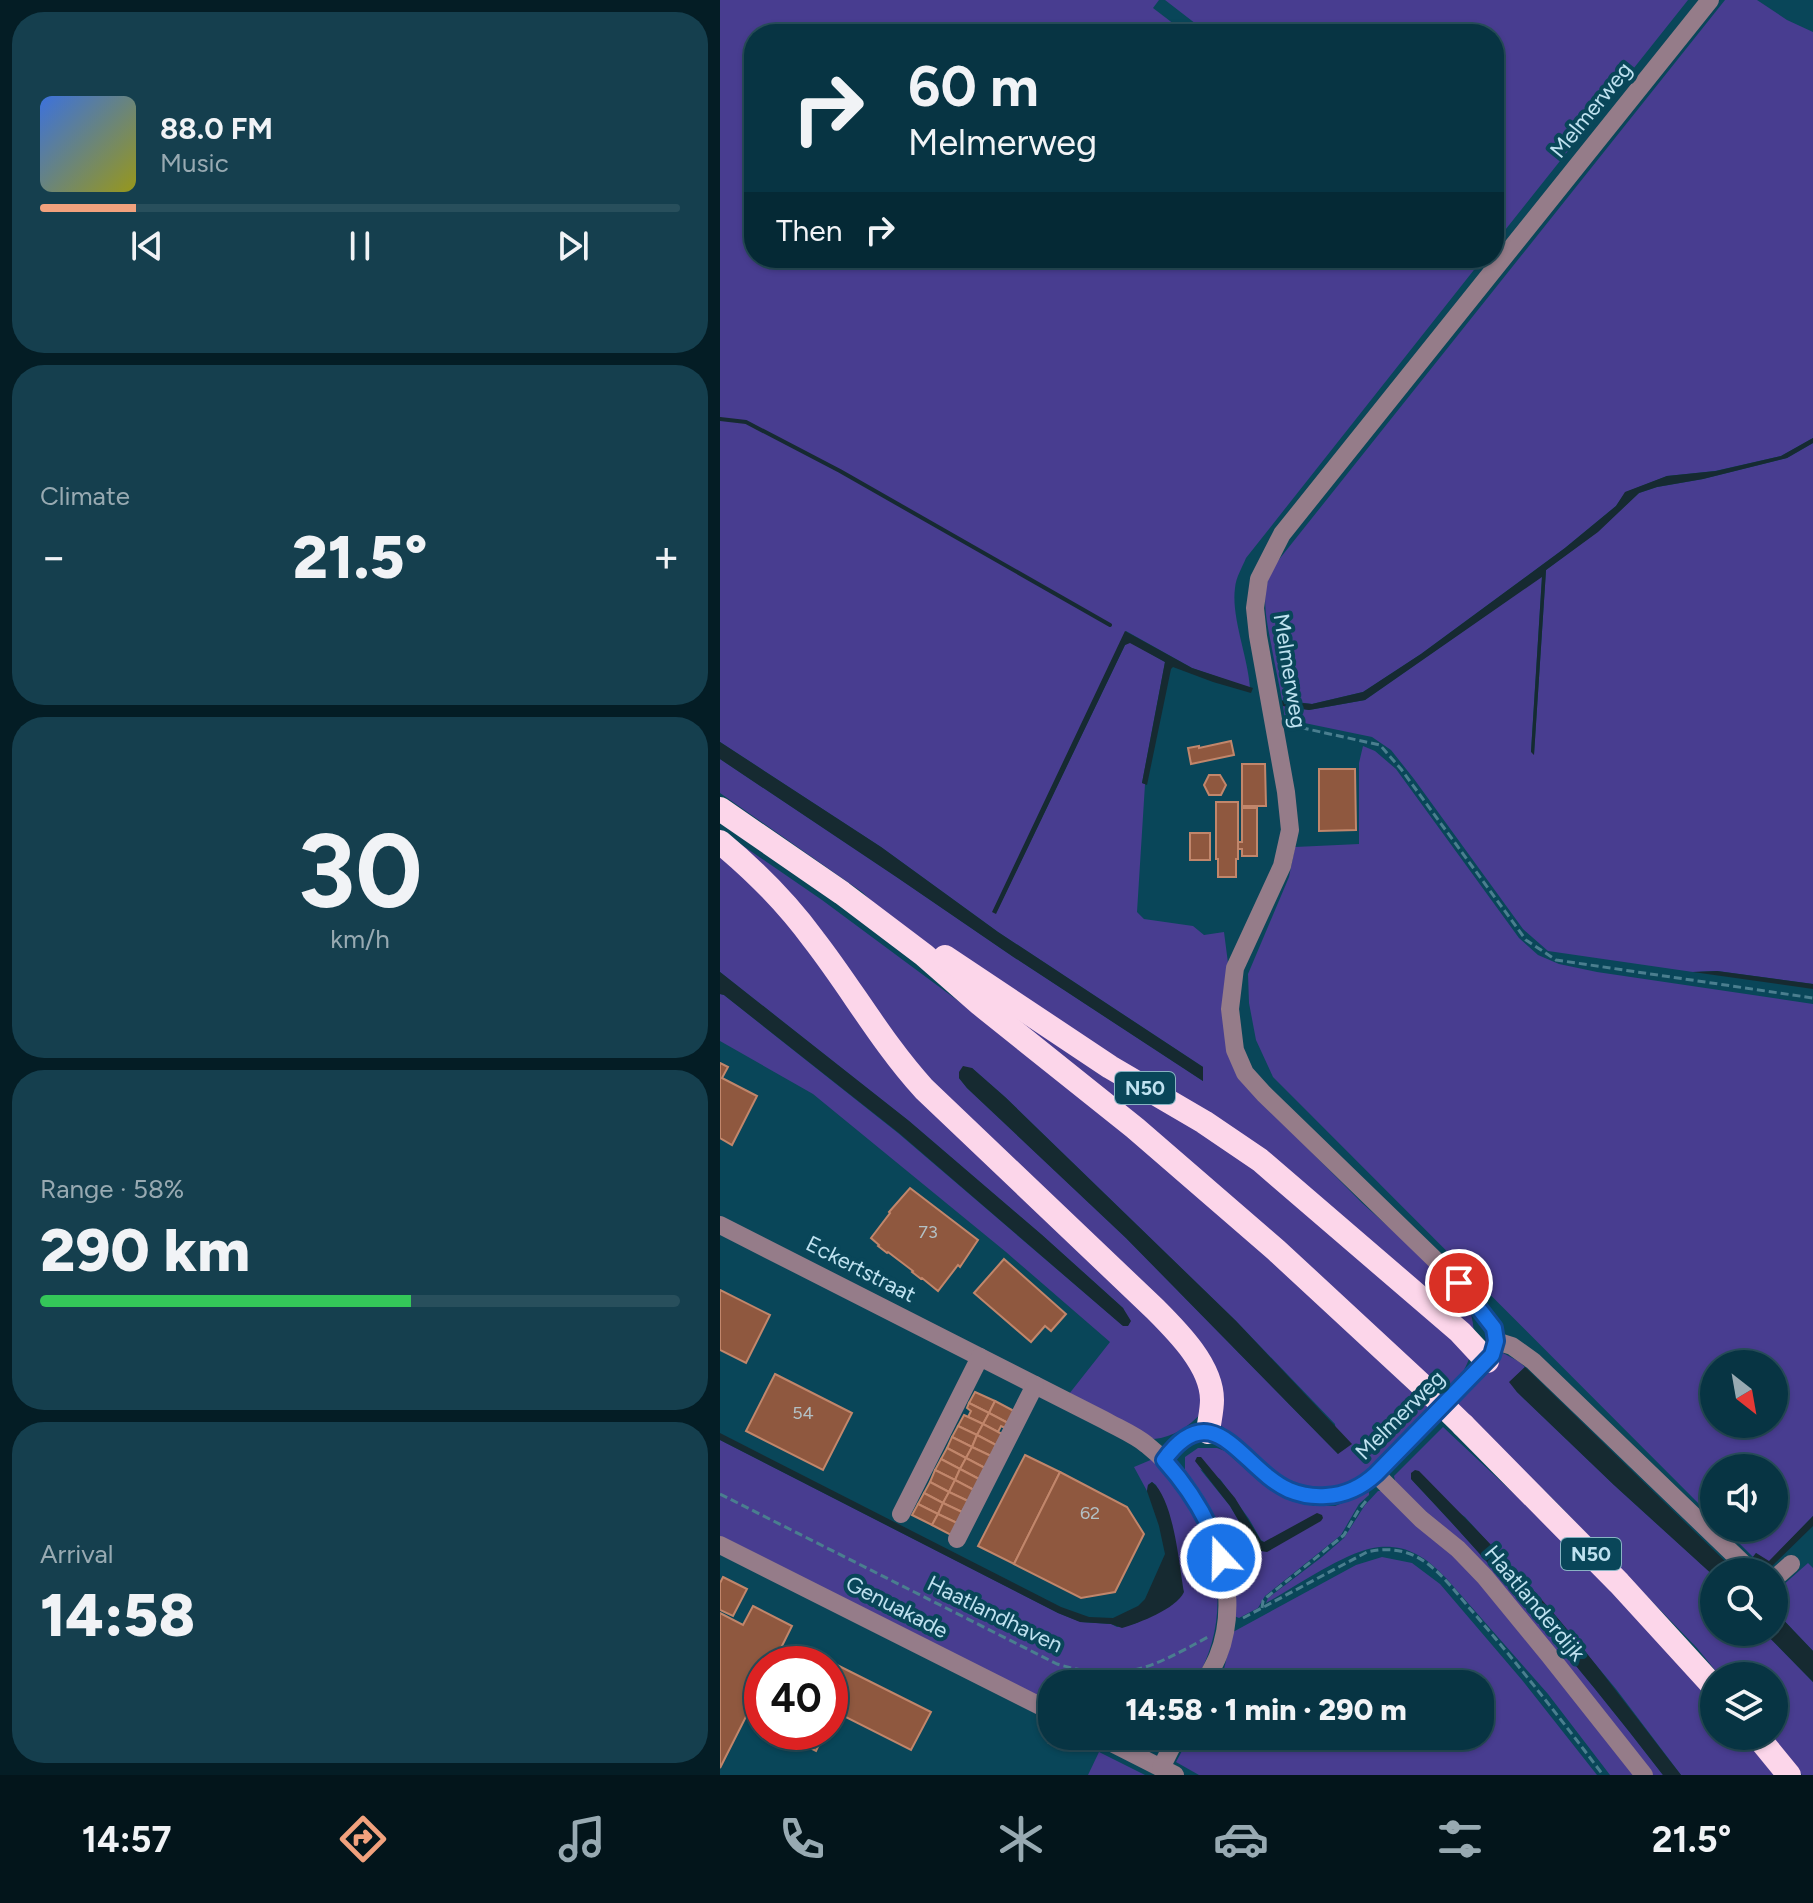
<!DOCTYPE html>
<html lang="en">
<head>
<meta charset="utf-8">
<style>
	:root { --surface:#073443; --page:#153f4e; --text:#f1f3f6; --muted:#98aab2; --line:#284f5c; --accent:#f1a17d }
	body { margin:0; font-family:Figtree,sans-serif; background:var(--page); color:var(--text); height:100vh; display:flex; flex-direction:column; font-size:30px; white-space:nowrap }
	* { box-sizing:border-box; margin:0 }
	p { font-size:26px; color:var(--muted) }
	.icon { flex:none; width:44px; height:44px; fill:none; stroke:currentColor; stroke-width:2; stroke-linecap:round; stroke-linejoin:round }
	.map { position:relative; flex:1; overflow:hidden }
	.side { display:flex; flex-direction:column; gap:12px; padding:12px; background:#041d25; width:720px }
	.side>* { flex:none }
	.top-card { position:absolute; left:24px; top:24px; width:760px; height:244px; border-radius:32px; box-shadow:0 2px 6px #0004,0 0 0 2px var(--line); background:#073443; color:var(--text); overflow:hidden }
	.needle { width:52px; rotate:149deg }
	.buttons { position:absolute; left:980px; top:1350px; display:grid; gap:16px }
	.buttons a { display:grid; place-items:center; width:88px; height:88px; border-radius:50%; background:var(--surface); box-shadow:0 2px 6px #0004,0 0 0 2px var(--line); font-size:40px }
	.speed { position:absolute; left:24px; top:1646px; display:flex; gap:16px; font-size:40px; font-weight:700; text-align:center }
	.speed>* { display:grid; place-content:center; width:104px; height:104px; border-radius:50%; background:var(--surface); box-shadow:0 2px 6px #0004,0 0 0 2px var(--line); line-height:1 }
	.speed .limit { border:12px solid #d22; background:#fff; color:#111 }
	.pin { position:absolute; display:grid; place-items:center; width:68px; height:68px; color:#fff; margin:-34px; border:4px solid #fff; border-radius:50%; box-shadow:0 2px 8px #0007 }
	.me { position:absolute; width:88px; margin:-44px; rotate:339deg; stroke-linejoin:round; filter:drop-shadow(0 0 6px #0008) }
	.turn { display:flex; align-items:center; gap:28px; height:168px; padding:0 32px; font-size:36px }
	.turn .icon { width:104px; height:104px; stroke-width:2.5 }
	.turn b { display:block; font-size:56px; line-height:68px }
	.then { display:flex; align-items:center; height:76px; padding:0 32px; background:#0003; gap:16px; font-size:30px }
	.big { font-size:60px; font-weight:800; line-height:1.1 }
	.side .card { flex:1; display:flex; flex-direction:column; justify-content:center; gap:12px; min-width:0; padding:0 28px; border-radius:32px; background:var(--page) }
	.side .dial { align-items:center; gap:0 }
	.dial b { font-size:104px; line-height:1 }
	.song { display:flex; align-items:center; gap:24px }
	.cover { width:96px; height:96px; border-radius:12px; background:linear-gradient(135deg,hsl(220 70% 55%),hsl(60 70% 35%)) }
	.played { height:8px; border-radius:4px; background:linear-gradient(90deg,var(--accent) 15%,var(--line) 15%) }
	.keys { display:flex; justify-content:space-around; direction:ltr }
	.heat { display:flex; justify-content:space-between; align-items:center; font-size:44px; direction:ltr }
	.charge { height:12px; border-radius:6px; background:linear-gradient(90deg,#34c759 58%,var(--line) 0) }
	.trip { position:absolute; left:318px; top:1670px; width:456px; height:80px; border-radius:32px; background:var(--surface); box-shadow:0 2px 6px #0004,0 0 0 2px var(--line); font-weight:800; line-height:80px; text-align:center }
	.menu { display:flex; height:128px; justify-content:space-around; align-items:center; background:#03151b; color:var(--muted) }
	.menu .icon { width:56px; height:56px }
	.menu .current { color:var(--accent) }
	.menu b { font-size:36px; color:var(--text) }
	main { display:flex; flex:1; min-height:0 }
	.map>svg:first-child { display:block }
	.green { fill:#483d90; fill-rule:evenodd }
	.water { fill:#162a31 }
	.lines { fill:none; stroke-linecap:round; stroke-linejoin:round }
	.stream { stroke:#162a31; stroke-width:4 }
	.building { fill:#8f583f; stroke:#c1866b; stroke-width:2 }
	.path { stroke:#4a7e8f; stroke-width:3; stroke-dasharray:8 4; stroke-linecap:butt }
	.minor { stroke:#957c89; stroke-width:18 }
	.highway { stroke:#fcd6ea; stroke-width:24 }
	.highway-bridge { stroke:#fcd6ea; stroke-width:24 }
	.route-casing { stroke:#114b97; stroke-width:20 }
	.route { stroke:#1a73e8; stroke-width:14 }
	.labels { text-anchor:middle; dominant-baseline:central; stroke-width:8; stroke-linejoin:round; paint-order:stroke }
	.number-label { font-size:18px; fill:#b3c0c4 }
	.shield { fill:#094659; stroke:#88b3c3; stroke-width:2 }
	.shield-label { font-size:20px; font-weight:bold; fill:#bfe2f0 }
	.street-label { font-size:22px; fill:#bfe2f0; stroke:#094659 }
</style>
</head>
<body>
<main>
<section class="side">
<div class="card">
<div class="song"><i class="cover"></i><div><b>88.0 FM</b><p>Music</p></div></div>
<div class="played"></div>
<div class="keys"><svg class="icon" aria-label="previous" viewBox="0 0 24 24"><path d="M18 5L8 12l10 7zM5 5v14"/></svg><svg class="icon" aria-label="pause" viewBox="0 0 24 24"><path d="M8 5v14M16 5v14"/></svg><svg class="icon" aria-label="next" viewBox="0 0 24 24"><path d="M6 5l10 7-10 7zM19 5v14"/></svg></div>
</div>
<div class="card"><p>Climate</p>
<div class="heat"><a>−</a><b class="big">21.5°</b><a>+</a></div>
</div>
<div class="card dial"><b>30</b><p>km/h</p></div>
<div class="card"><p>Range · 58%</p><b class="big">290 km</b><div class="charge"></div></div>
<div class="card"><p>Arrival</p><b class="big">14:58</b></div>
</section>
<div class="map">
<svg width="1093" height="1775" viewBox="0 0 1093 1775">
	<rect width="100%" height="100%" fill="#094659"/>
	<g class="green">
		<path d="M0,0H439L433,8L467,34H34V258H757L761,261L526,558C522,568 516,577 515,588C511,617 528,657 530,688L472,668L406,631L276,913L405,645L410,642L445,662L422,783L425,784L417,912L424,919L473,926L484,935L504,932L508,963L507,1037L534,1094L642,1203L738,1289C756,1313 759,1342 745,1368C740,1378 732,1386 725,1394L196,944L142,892L0,793V759L178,878L292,956L483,1081V1067L278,932L161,847L0,742Z"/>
		<path d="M445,0H968L774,244V34H489Z"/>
		<path d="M1005,0H1037L1067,20L1093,32V438L1061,456L995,471L947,476L906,492L896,506L845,548L701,654L643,692L592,704L562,700C559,683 555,666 552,649C547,621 539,594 553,567Z"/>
		<path d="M1093,443V984L997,971L973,972L828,951L803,929L694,779L671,750L652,737L565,719L563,706L589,710L645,700L822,576L811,751L814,754L826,570L877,532L919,493L937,487L983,479L1067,458Z"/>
		<path d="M643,746L655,751L676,769L799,938L818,955L839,964L877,972L1093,1004V1516L1049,1562L1036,1553L1033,1557L1004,1528H1054V1468H994V1519L553,1077L536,1040L529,1003L528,974L569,877L575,847L639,844V763ZM994,1364H1054V1424H994Z"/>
		<path d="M0,830L102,900L299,1046L492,1205L710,1409L635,1482L593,1490L565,1480L498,1423L495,1381L190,1069L0,838ZM252,1068L285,1097L516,1321L615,1424L618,1454L406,1238L247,1088L239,1078Z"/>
		<path d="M0,849L77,926L150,1036L425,1306L481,1373L482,1412C469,1427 453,1437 434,1439L349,1394L390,1342L286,1252L93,1094L0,1041V994L4,995L178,1133L402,1325H409L403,1308L322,1235L189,1121L0,972Z"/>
		<path d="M783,1353L798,1361L805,1367L790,1382L797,1392L894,1485L994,1576V1632H1044L1093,1682V1775H1082L1050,1736H1054V1676H1000L977,1648L838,1504L736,1404Z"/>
		<path d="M723,1427L822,1520L960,1662L994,1703V1736H1022L1054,1775H961L896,1689L838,1619L745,1517L691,1479C780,1573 864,1672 943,1775H931L676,1485L674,1476Z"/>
		<path d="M0,1440L338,1613L361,1622L391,1624L397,1627L414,1624L453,1604L444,1500L436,1485L432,1482L428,1485L427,1491L414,1467L433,1459C441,1468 451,1476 458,1486C464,1494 469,1504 473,1513C504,1569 507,1628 474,1684H332V1703L0,1536Z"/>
		<path d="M478,1448H497L505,1451L542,1484L555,1492L594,1506H615L649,1492V1495L639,1504L621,1535L545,1596L538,1608L519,1618L514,1616L513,1581L509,1554L496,1523L476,1486L465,1470V1457ZM480,1469L500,1479L529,1519L541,1540L544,1542L533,1545L510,1506Z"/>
		<path d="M658,1491H664L733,1552L825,1658L916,1775H890L828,1694L726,1578C717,1569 708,1560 696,1554C684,1547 666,1545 653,1548C622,1554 575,1587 546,1603L548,1598L602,1557L624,1538L645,1505Z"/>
		<path d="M662,1557L692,1563L720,1584L802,1680L877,1775H479L456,1762L470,1736H760V1684H497L503,1673L513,1632L636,1565Z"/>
		<path d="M1088,1563L1093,1568V1651L1054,1610V1593Z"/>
		<path d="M396,1736H444C429,1754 414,1745 396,1736Z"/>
		<path d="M379,1752L425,1775H368Z"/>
	</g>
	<g class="water">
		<path d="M1093,438V443L1067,458L983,479L937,487L919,493L878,532L826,570L814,755L811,752L822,577L645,700L589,710L563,706L562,701L592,704L643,692L701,654L845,548L896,506L905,492L947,476L996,471L1061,456Z"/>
		<path d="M405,631L472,668L533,688L531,693L493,682L453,667L451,669L427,785L422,783L445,662L410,643L405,645L276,914L272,912Z"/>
		<path d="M0,742L161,847L278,932L483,1067V1081L292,956L178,878L0,759Z"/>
		<path d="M997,971L1093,984V989L973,972Z"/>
		<path d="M0,972L189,1121L322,1235L403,1308L411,1321L408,1326H403L179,1133L4,995L0,994Z"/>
		<path d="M243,1066L252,1068L285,1097L516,1321L632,1444L618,1454L406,1238L247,1088L239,1078V1072Z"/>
		<path d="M805,1367L1010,1566L1016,1572H994V1576L894,1485L797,1392L789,1382Z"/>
		<path d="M0,1433L341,1607L369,1617L393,1618L418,1606L425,1599L445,1554L439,1526L427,1491L428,1485L432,1482C454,1499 459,1565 464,1592C456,1609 419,1623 402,1628L391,1624L360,1622L338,1613L0,1440Z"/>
		<path d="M477,1457H481L515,1498L541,1541L544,1542L597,1513L602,1515L603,1518L601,1521L547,1552L540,1551L533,1545L510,1506L475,1461Z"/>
		<path d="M695,1470L699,1471C751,1524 804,1577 851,1634C889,1680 924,1728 961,1775H943C864,1672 780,1573 691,1479V1473Z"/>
		<path d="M1093,1516V1526L1048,1570L1033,1557L1036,1553L1049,1561Z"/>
		<path d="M1054,1610L1093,1651V1682L1044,1632H1054Z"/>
	</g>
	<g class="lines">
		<path class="stream" d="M0,419L26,422L120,471L390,625"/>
	</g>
	<g class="building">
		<path d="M511,741L514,755L471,764L468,748L479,746V748Z"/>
		<path d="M522,764H545L546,806H522Z"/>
		<path d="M599,769H635L636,830L599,831Z"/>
		<path d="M489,775H500L506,785L501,795H489L484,785Z"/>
		<path d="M496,802H518V859H516V877H498V859H496Z"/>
		<path d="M522,808H537V856H522V849H518V842H522Z"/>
		<rect x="470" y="833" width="20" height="27"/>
		<path d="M0,1063L8,1067L2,1078L37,1096L12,1145L0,1138Z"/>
		<path d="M190,1188L258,1240L240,1267L238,1265L218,1291L202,1278L201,1279L192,1272L193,1271L168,1252L167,1253L158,1246L159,1245L151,1238L170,1213L169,1212Z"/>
		<path d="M284,1259L346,1314L331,1331L325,1326L311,1342L254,1293Z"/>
		<path d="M0,1290L50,1315L26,1363L0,1350Z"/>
		<path d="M55,1374L132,1413L103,1470L26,1431Z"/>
		<path d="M255,1392L275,1401L269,1413L249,1403Z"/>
		<path d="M275,1401L294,1411L288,1423L269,1413Z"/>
		<path d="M249,1403L269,1413L263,1424L248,1417L251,1411L247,1408Z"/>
		<path d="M269,1413L288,1423L285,1428L281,1426L278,1432L263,1424Z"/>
		<path d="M244,1415L263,1424L257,1435L238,1426Z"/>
		<path d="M263,1424L282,1434L276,1445L257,1435Z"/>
		<path d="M238,1426L257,1435L252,1447L232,1437Z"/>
		<path d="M257,1435L276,1445L271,1456L252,1447Z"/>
		<path d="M232,1437L252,1447L246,1458L227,1448Z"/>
		<path d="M252,1447L271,1456L265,1468L246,1458Z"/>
		<path d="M227,1448L246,1458L240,1469L221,1459Z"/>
		<path d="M305,1455L340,1472L294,1564L258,1546Z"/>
		<path d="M246,1458L265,1468L259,1479L240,1469Z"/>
		<path d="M221,1459L240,1469L235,1480L215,1470Z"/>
		<path d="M240,1469L259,1479L254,1490L235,1480Z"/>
		<path d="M215,1470L235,1480L229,1492L210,1482Z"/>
		<path d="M340,1472L407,1507L424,1534L395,1592L361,1598L294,1564Z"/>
		<path d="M235,1480L254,1490L248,1501L229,1492Z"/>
		<path d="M210,1482L229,1492L223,1503L204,1493Z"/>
		<path d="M229,1492L248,1501L242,1512L223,1503Z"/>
		<path d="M204,1493L223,1503L218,1514L198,1504Z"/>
		<path d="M223,1503L242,1512L237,1523L218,1514Z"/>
		<path d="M198,1504L218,1514L212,1525L192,1515Z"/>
		<path d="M218,1514L237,1523L231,1535L212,1525Z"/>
		<path d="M3,1577L27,1589L13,1616L0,1610V1583Z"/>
		<path d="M33,1606L72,1626L53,1664H42V1685L0,1768V1613L23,1625Z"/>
		<path d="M93,1653L211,1712L191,1750L116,1712L110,1723V1664H88Z"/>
		<path d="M58,1732H105L96,1751Z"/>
		<path d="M333,1736H341L336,1746L329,1743Z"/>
	</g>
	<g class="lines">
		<g class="path">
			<path d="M569,725L660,745L681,769L806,940L836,960L1093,998"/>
			<path d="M0,1494L337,1664C403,1684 431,1668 488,1637"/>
			<path d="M542,1608L543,1601L547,1597L624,1535L638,1511L646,1501"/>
			<path d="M523,1618L647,1552C663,1548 680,1549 695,1556C718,1567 736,1593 752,1611C798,1664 841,1719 883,1775"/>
		</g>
		<g class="minor">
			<path d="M0,1225L384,1420C398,1428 415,1435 427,1445C485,1491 527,1584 498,1656C494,1666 488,1675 484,1684"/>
			<path d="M776,1341L792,1346L813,1361L1032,1572"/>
			<path d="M444,1460C494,1391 522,1469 569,1490C581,1495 593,1497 606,1496C625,1495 642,1487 656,1474L772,1355L776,1341L774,1328L739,1283L544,1094L525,1073L515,1050L510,1009L515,968L562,866L570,830L566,792L538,636L535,608L539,579L562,534L990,0"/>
			<path d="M656,1474L701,1519L738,1549L765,1577L829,1655L924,1775"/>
			<path d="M181,1514L260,1357"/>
			<path d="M237,1539L315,1385"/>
			<path d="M0,1545L332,1712"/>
			<path d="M1054,1579L1071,1564"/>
			<path d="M378,1736L455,1775"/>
			<path d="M441,1768L457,1736"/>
		</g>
		<g class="highway">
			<path d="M0,809L122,893L204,955L260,1004L415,1128L556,1250L705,1388"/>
			<path d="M0,842C35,871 67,903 94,940C132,989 162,1043 204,1089L435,1309C458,1332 492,1366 492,1400C492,1411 489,1422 488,1432"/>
			<path d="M225,957L390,1067L484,1122L540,1160L740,1332L767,1361"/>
			<path d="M743,1425L899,1583L994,1687"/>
			<path d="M1037,1736L1069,1775"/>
		</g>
		<path class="highway-bridge" d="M705,1388L743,1425"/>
	</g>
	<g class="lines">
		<g class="route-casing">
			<path id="route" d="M501,1558C490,1520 470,1489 444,1460C494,1391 522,1469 569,1490C581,1495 593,1497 606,1496C625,1495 642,1487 656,1474L772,1355L776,1341L774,1328L739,1283"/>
		</g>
		<use href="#route" class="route"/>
	</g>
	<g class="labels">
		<g class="number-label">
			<text x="208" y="1232">73</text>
			<text x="83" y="1413">54</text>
			<text x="370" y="1513">62</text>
		</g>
		<g class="shield">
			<rect x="395" y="1072" width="60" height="32" rx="6"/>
			<rect x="841" y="1538" width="60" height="32" rx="6"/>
		</g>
		<g class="shield-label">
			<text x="425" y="1088">N50</text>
			<text x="871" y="1554">N50</text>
		</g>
		<g class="street-label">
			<text transform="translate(871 110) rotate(-51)">Melmerweg</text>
			<text transform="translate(570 671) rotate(81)">Melmerweg</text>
			<text transform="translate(141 1269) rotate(27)">Eckertstraat</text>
			<text transform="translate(680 1415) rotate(-45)">Melmerweg</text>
			<text transform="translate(815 1603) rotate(50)">Haatlanderdijk</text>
			<text transform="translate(177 1607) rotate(27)">Genuakade</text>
			<text transform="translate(275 1614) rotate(26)">Haatlandhaven</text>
		</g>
	</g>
</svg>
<div class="buttons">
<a><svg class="needle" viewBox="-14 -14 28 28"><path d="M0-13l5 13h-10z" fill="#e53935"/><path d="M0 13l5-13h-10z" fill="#98aab2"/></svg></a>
<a><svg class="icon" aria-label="sound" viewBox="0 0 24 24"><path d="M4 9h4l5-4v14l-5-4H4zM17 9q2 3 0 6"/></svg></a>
<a><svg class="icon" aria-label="search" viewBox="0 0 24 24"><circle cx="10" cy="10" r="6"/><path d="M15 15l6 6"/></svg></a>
<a><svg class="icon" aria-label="layers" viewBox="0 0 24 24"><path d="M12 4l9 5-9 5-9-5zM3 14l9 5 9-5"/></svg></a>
</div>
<div class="speed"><div class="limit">40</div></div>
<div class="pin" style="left:739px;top:1283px;background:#d93025"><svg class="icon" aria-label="arrive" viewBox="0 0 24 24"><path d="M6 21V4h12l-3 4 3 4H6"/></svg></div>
<svg class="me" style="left:501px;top:1558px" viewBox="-20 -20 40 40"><circle r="17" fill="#1a73e8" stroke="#fff" stroke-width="3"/><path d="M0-11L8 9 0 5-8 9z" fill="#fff"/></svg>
<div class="trip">14:58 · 1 min · 290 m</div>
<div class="top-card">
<div class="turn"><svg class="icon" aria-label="right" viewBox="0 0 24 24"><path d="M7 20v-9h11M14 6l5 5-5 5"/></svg><div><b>60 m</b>Melmerweg</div></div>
<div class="then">Then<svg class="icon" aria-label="right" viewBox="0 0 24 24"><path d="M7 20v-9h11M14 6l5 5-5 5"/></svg></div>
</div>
</div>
</main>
<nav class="menu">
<b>14:57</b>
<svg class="icon current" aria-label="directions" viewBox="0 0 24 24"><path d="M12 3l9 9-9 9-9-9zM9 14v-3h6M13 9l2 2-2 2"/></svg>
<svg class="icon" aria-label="music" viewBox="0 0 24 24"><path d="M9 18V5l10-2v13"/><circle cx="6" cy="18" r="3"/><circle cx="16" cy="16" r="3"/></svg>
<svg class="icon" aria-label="phone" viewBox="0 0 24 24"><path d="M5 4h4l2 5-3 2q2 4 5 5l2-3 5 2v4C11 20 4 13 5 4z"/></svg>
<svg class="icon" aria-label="climate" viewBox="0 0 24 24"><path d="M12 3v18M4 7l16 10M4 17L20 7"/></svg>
<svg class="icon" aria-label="car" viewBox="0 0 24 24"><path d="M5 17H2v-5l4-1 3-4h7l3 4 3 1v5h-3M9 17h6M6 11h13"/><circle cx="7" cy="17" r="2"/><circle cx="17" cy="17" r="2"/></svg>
<svg class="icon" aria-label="filters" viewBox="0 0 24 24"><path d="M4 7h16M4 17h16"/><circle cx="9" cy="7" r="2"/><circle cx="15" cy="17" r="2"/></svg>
<b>21.5°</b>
</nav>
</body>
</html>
